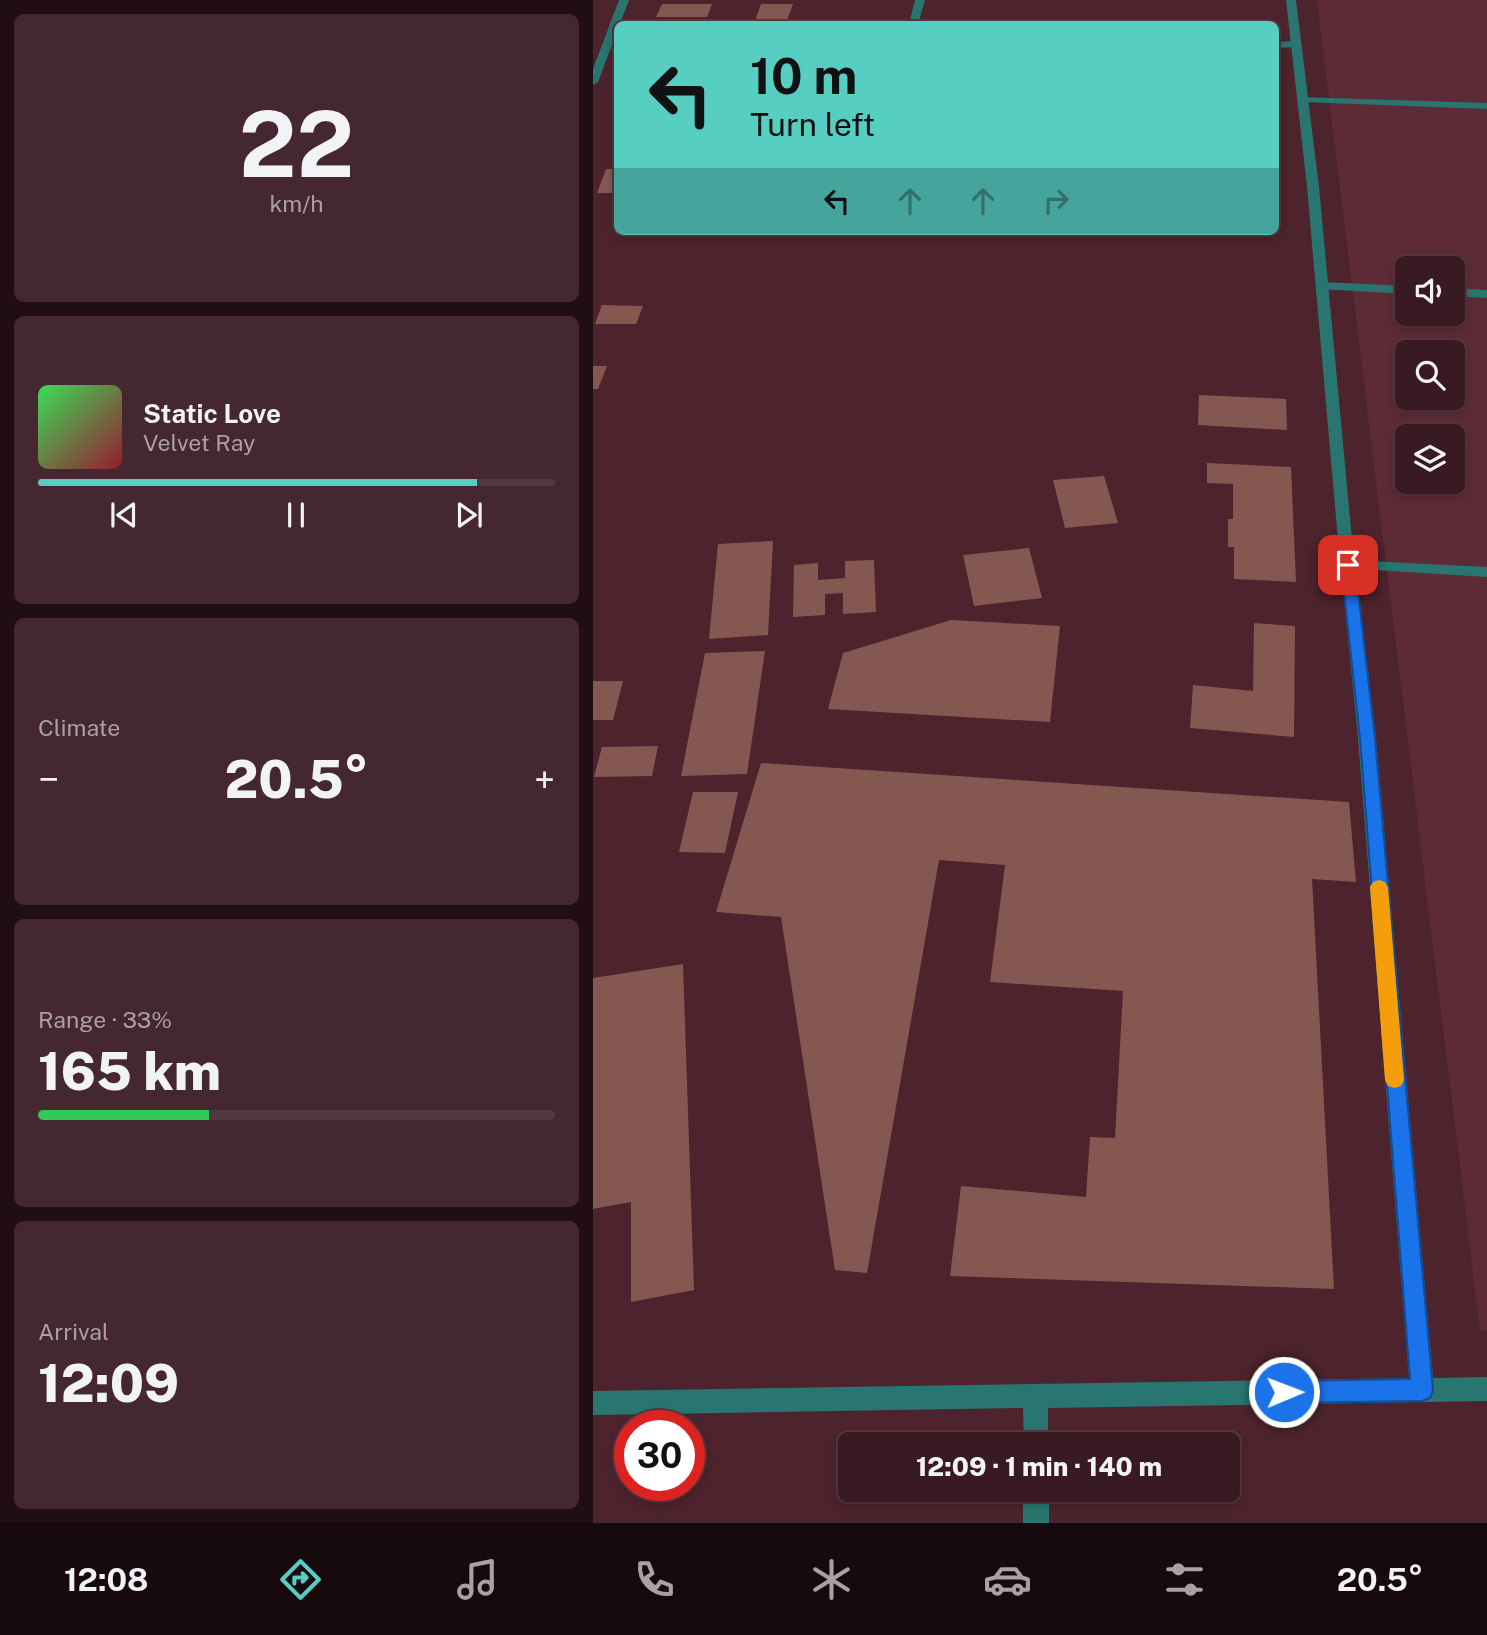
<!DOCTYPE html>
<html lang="en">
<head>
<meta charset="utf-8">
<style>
	:root { --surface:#3a1a22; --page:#45272f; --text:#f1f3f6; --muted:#aba1a5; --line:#543840; --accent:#57cec2 }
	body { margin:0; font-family:"Public Sans",sans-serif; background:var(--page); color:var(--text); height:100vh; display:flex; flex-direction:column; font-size:26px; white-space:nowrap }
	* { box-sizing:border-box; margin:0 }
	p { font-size:23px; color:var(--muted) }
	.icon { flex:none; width:38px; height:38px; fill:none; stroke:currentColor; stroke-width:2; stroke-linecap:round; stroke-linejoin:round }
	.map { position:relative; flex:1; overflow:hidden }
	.side { display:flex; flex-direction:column; gap:14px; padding:14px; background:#200e13; width:593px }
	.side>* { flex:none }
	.banner { position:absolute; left:21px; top:21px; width:665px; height:214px; border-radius:10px; box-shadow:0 4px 10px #0003,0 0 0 2px var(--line); background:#57cec2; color:#111; overflow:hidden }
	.buttons { position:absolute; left:802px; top:256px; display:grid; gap:14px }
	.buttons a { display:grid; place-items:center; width:70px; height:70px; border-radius:10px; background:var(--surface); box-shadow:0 4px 10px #0003,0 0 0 2px var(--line); font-size:35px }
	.speed { position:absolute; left:21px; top:1410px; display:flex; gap:14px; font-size:35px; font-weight:700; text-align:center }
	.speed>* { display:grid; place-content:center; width:91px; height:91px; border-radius:50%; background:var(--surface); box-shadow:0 4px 10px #0003,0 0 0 2px var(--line); line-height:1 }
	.speed .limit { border:10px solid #d22; background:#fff; color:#111 }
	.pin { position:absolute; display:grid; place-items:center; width:60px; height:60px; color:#fff; margin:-30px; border-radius:14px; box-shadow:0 4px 10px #0006 }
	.me { position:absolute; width:77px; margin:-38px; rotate:89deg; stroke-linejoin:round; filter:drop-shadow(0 0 5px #0008) }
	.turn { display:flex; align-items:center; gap:24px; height:147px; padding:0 21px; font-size:32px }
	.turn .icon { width:91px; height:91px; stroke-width:2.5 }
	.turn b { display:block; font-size:49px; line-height:60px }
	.lanes { display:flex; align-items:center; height:66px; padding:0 21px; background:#0003; justify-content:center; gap:35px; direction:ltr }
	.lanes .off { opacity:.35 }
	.big { font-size:52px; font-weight:800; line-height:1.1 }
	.side .card { flex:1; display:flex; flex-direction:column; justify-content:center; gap:10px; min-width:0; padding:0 24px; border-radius:10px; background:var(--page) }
	.side .dial { align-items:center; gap:0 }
	.dial b { font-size:91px; line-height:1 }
	.song { display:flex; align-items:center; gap:21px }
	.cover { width:84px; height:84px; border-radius:10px; background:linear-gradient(135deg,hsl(130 70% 55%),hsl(350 70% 35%)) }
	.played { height:7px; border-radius:4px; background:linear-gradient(90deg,var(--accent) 85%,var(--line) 85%) }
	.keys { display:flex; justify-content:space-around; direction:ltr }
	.heat { display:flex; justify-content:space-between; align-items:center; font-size:38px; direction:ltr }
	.charge { height:10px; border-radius:5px; background:linear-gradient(90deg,#34c759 33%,var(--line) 0) }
	.trip { position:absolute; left:245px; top:1432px; width:402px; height:70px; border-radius:10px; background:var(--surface); box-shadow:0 4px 10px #0003,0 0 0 2px var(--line); font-weight:800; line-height:70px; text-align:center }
	.dock { display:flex; height:112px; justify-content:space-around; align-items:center; background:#170a0e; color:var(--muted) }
	.dock .icon { width:49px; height:49px }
	.dock .on { color:var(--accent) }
	.dock b { font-size:32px; color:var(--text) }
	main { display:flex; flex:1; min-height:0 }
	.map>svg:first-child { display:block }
	.built { fill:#5c2b36; fill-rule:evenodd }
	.building { fill:#855751 }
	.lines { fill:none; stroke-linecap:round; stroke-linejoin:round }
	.lane { fill:#28766f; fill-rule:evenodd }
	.street { fill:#28766f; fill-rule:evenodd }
	.route { fill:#1a73e8; stroke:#114b97; stroke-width:2 }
	.slow { fill:#f59e0b }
</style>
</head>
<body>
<main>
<section class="side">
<div class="card dial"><b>22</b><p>km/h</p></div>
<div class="card">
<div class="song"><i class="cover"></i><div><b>Static Love</b><p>Velvet Ray</p></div></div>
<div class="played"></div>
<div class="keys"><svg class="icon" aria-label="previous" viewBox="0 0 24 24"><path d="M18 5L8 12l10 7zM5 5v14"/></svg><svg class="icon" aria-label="pause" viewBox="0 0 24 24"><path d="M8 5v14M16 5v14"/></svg><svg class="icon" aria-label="next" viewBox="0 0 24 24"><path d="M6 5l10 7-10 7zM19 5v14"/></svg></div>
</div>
<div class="card"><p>Climate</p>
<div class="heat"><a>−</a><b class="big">20.5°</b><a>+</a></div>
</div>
<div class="card"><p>Range · 33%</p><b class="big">165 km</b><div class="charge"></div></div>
<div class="card"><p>Arrival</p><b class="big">12:09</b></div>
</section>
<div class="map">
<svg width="894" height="1523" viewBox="0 0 894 1523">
	<rect width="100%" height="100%" fill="#4d232d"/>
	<path class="built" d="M724,0H894V1330H887ZM814,268H859V313H814ZM814,352H859V397H814ZM814,436H859V481H814Z"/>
	<g class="building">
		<path d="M69,4H119L114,17H63Z"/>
		<path d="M168,4H200L193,24H161Z"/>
		<path d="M13,169H24V193H4Z"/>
		<path d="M9,305L50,306L43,324H2Z"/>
		<path d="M0,366H14L5,389H0Z"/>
		<path d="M606,395L693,399L694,430L605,425Z"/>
		<path d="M614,463L698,467L703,582L641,579V547H635V519H640V484L614,483Z"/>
		<path d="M511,476L525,523L472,528L460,480Z"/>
		<path d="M180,541L175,635L116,639L125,544Z"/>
		<path d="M436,548L449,598L381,606L370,555Z"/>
		<path d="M281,560L283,612L250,614V593L232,594V615L200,617L201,565L225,563V580L252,578V561Z"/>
		<path d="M358,620L467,626L457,722L235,709L250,653Z"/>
		<path d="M661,623L702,626L701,737L597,728L600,685L660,691Z"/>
		<path d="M172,651L154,774L88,776L112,653Z"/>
		<path d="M0,681H30L20,720H0Z"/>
		<path d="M65,746L59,776L1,777L9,747Z"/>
		<path d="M168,763L756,802L763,882L719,879L741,1289L357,1276L368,1186L493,1197L497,1137L522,1138L530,991L397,982L412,865L346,860L274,1273L242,1270L188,917L123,912Z"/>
		<path d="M100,792H145L132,853L86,852Z"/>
		<path d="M90,964L101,1290L38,1302V1202L0,1209V978Z"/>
	</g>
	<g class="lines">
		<g class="lane">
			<path d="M322,0H332L325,24H316Z"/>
			<path d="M682,42L703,41L708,44L703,47L682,48Z"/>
			<path d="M706,97L894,103V109L710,102L705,99Z"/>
			<path d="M729,282L814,286V294L725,289V283Z"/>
			<path d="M859,288L894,290V298L859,296Z"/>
			<path d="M755,560L894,567V577L750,568L747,565Z"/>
		</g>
		<g class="street">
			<path d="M26,0H36L5,82L0,85V69Z"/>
			<path d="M693,0H703L726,187L758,529L783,738L840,1378L894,1377V1401L455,1408V1444H431L430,1408L0,1415V1391L816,1378L765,738L744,529L714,187Z"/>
			<rect x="430" y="1489" width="26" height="34"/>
		</g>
	</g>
	<path class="route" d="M755,561L762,565L782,738L840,1390L837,1398L829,1401L691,1403L683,1400L680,1392L683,1384L691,1381L817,1379L767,738L748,565Z"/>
	<path class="slow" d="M786,880L792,882L795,887L811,1080L808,1086L802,1088L795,1086L792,1080L777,887L780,882Z"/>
</svg>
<div class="buttons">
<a><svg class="icon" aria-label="sound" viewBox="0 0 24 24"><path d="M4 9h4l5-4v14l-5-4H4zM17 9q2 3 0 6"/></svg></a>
<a><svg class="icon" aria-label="search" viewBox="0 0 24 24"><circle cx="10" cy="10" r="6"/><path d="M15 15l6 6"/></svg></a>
<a><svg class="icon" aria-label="layers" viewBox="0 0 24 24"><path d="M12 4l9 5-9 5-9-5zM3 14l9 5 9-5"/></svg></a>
</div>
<div class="speed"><div class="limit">30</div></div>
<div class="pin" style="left:755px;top:565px;background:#d93025"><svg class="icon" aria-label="arrive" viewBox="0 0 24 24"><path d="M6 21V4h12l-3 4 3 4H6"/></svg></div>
<svg class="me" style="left:691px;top:1392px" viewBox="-20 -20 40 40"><circle r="17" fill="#1a73e8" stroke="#fff" stroke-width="3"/><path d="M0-11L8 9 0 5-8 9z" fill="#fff"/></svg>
<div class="trip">12:09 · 1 min · 140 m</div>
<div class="banner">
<div class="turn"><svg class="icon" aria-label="left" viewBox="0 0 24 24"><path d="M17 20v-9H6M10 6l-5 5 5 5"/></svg><div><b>10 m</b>Turn left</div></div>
<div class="lanes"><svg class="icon" aria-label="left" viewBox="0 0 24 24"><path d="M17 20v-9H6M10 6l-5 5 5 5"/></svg><svg class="icon off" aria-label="ahead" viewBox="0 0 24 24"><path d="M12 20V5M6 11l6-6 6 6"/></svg><svg class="icon off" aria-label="ahead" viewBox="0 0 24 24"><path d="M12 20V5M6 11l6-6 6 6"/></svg><svg class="icon off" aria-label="right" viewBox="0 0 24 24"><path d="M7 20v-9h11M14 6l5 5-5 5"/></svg></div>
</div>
</div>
</main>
<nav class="dock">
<b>12:08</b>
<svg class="icon on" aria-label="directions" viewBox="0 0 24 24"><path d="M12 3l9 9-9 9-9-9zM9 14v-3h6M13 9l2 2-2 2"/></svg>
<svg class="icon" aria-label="music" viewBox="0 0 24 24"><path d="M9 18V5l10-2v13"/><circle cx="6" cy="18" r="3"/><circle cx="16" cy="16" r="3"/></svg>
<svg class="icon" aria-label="phone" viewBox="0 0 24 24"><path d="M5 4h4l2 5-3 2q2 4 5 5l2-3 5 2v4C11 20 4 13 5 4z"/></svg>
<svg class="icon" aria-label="climate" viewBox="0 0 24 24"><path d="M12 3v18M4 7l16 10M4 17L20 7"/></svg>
<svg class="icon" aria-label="car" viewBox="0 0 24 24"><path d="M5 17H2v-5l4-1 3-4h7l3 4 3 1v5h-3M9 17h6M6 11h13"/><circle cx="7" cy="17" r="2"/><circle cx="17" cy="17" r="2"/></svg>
<svg class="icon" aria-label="filters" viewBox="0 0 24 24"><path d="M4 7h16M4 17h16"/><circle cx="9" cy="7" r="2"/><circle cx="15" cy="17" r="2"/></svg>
<b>20.5°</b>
</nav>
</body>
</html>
